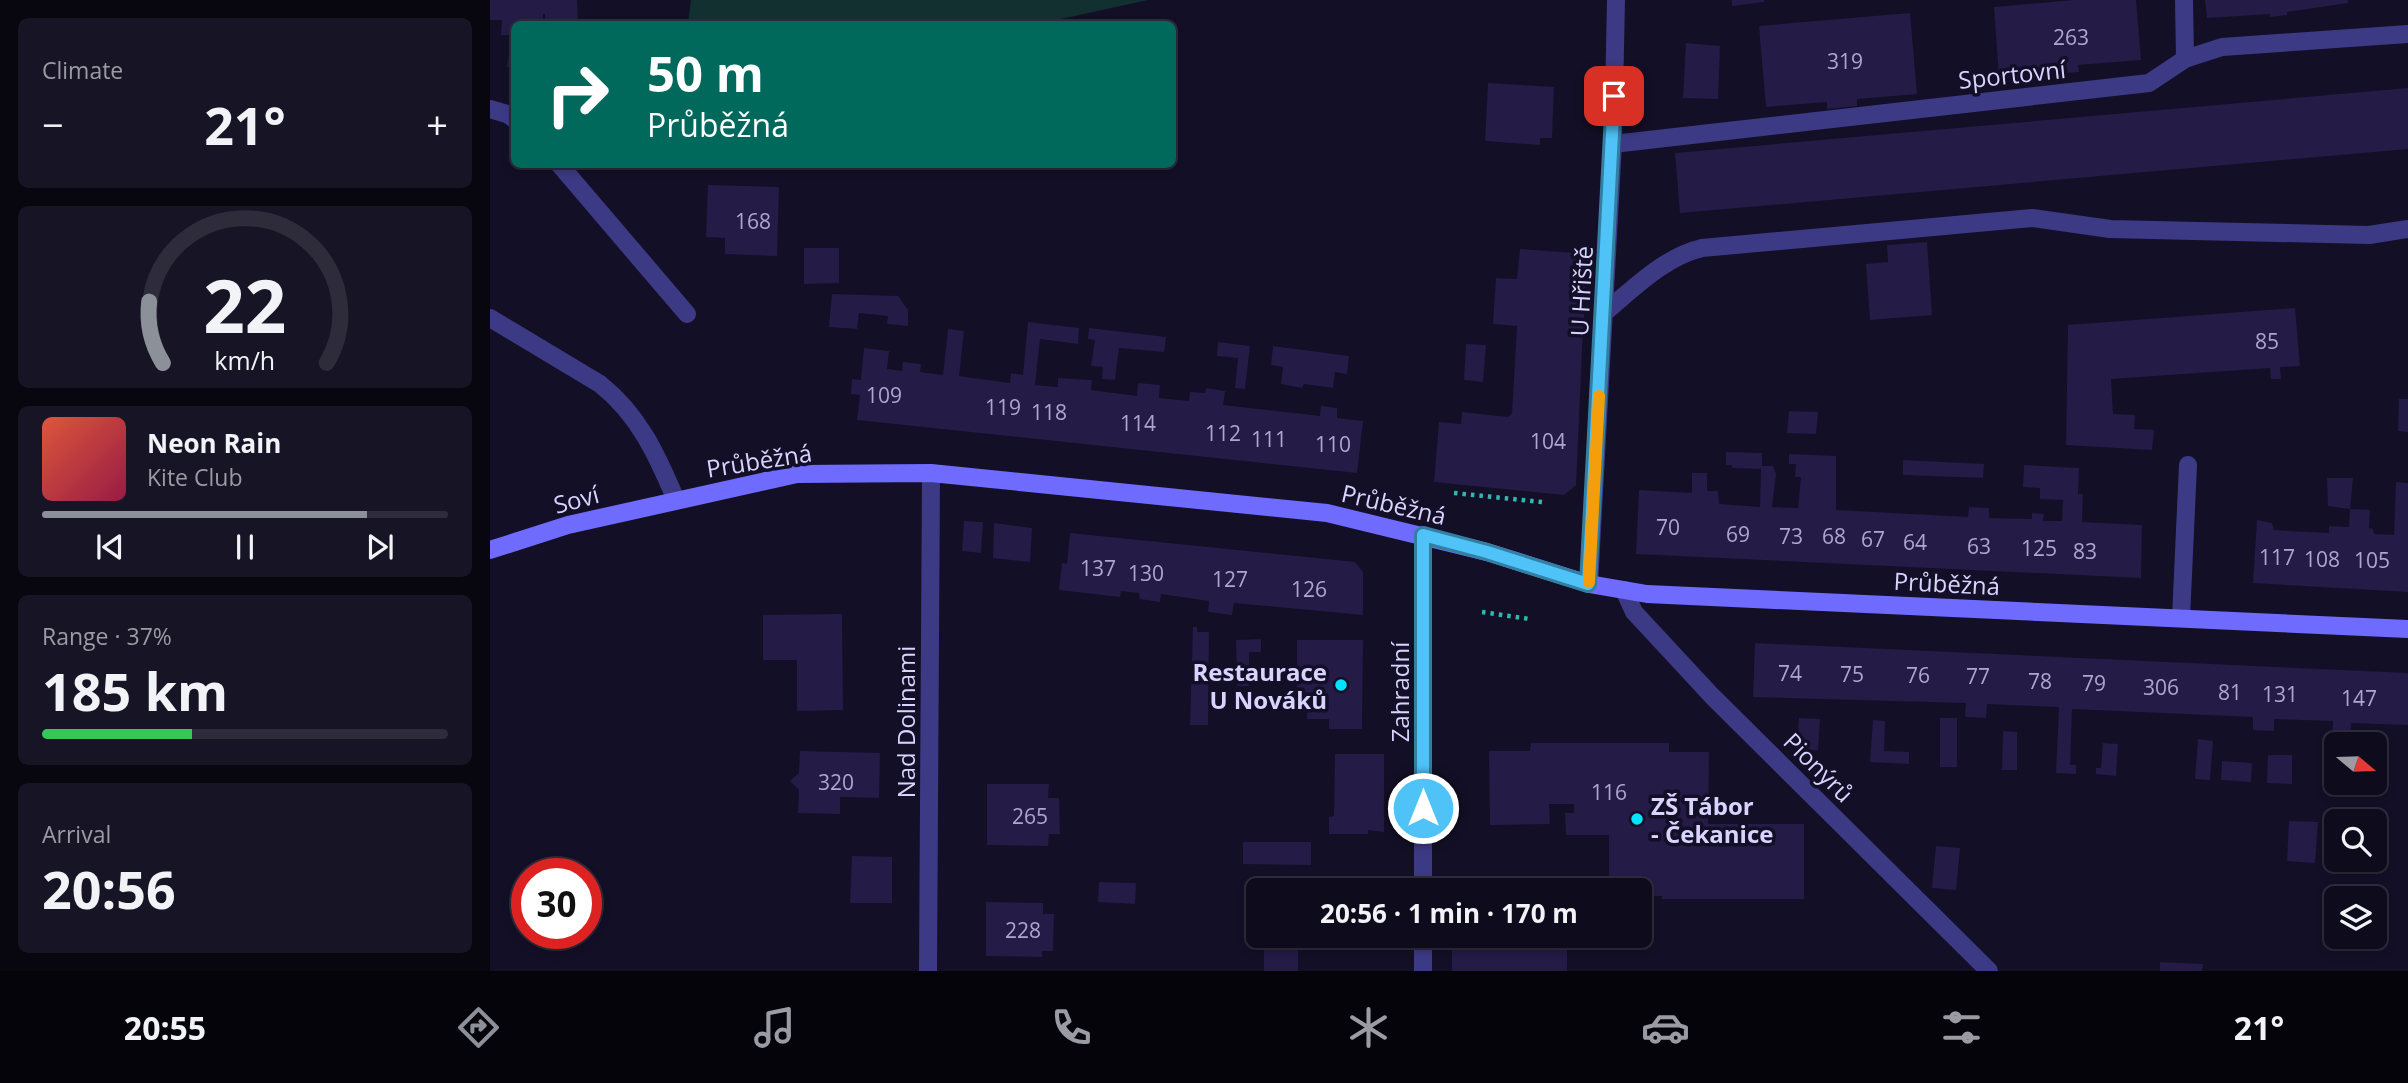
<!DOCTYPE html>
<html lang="en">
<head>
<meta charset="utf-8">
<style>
	:root { --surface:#0e0b1c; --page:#171425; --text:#f1f3f6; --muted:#9b9ba3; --line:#2e2b3b; --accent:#8c9099 }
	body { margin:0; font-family:"Open Sans",sans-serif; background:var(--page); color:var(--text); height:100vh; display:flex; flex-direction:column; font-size:26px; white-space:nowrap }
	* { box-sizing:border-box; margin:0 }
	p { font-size:23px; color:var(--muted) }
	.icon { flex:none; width:38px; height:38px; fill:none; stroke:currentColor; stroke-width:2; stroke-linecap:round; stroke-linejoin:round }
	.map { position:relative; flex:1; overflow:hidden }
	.details { display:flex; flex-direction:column; gap:18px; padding:18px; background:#08060f; width:490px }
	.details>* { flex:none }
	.top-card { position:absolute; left:21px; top:21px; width:665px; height:147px; border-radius:10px; box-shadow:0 4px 10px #0003,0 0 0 2px var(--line); background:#00695c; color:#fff; overflow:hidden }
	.needle { width:46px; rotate:109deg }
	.controls { position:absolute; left:1834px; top:732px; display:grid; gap:14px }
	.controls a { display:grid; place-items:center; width:63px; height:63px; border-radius:10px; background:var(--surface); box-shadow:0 4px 10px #0003,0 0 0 2px var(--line); font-size:35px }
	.speed { position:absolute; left:21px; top:858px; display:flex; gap:14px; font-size:35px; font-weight:700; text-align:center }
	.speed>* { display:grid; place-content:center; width:91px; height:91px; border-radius:50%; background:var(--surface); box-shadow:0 4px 10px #0003,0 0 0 2px var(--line); line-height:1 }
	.speed .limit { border:10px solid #d22; background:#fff; color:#111 }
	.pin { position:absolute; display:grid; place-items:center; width:60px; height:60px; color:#fff; margin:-30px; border-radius:14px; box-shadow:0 4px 10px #0006 }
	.me { position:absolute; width:77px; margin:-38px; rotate:0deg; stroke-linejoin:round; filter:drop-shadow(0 0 5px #0008) }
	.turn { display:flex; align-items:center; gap:24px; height:147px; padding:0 21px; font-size:32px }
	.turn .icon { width:91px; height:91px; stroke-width:2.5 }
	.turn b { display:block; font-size:49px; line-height:60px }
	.big { font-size:52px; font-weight:700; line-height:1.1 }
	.details .widget { flex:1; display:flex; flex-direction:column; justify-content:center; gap:10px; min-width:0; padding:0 24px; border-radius:10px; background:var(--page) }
	.details .dial { align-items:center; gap:0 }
	.dial svg { height:182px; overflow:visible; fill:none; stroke:var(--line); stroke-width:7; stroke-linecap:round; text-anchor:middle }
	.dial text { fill:var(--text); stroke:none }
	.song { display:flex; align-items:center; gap:21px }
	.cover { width:84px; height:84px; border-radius:10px; background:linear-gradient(135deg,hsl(10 70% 55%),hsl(340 70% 35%)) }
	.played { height:7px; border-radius:4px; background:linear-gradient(90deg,var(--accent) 80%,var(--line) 80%) }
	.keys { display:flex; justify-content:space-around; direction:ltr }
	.heat { display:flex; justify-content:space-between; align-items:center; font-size:38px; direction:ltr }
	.charge { height:10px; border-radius:5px; background:linear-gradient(90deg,#34c759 37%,var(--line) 0) }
	.trip { position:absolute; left:756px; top:878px; width:406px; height:70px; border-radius:10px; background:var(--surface); box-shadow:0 4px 10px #0003,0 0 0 2px var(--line); font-weight:700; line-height:70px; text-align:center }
	.menu { display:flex; height:112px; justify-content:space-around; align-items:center; background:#06040b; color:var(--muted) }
	.menu .icon { width:49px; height:49px }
	.menu .active { color:var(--accent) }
	.menu b { font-size:32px; color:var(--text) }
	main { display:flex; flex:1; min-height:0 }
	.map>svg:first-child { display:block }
	.green { fill:#12302f }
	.building { fill:#241b47 }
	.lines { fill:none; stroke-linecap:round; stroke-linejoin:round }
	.path { stroke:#2fb8b0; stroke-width:4.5; stroke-dasharray:3.5 5; stroke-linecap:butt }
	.lane { stroke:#3d3a85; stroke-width:18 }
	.street { stroke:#3d3a85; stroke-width:18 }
	.secondary { stroke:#6f6bff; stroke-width:18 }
	.route-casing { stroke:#337fa1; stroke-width:18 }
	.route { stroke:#4fc3f7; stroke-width:12 }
	.slow { stroke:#f59e0b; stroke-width:12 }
	.poi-dot { fill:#00e5ff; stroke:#130f26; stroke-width:2.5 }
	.labels { text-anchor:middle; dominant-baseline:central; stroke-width:7; stroke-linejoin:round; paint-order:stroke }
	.number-label { font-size:21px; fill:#aca6d1 }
	.street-label { font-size:24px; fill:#d9d4ff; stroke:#130f26 }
	.poi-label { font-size:24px; font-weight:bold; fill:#d9d4ff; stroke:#130f26; text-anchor:end }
</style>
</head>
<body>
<main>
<section class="details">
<div class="widget"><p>Climate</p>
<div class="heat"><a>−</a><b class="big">21°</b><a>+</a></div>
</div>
<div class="widget dial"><svg viewBox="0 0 100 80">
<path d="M14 69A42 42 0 1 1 86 69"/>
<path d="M14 69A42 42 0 0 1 8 42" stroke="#8c9099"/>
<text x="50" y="56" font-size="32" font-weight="700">22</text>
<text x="50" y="72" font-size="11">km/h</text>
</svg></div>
<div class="widget">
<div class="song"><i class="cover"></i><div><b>Neon Rain</b><p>Kite Club</p></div></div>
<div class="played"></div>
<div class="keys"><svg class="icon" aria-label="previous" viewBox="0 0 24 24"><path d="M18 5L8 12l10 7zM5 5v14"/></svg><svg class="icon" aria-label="pause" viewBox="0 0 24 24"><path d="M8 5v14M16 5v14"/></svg><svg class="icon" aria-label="next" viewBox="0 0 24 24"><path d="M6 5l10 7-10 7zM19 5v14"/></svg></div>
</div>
<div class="widget"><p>Range · 37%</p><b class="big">185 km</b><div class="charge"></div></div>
<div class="widget"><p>Arrival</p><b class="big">20:56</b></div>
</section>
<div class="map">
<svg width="1918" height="971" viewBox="0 0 1918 971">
	<rect width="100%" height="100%" fill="#130f26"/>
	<path class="green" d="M201,0H658L548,24H198Z"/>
	<g class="building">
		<path d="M0,0H87L88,24H55V14H53V24H24V68L17,67L22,35H11L12,20H0Z"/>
		<path d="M1242,0H1274V2L1242,6Z"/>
		<path d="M1584,0H1646L1651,60L1588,65L1589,72L1509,78L1504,7Z"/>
		<path d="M1715,0H1858V3L1797,12V15L1780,17V14L1717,18Z"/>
		<path d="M1420,13L1427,94L1367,99V106L1337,109V102L1276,107L1269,26Z"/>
		<path d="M1196,43L1230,46L1228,99L1193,98Z"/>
		<path d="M998,83L1064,87L1062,138H1050V145L995,141Z"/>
		<path d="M1918,88V149L1190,213L1185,153Z"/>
		<path d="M218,185L289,187L287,256L235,254V238L216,237Z"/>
		<path d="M1437,242L1442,315L1380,320L1376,264L1398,262L1397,245Z"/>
		<path d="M314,248H349V283L314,284Z"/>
		<path d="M1030,249L1099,254L1093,329L1086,485L1074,495L944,482L949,422L971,424L972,412L1018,417L1022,413L1027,326L1003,324L1006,278L1027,279Z"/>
		<path d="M342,294L408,296L418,310V326L397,324L398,316L369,313L367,329L339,327Z"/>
		<path d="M1805,308L1810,366L1790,367L1791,379H1781L1780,368L1621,379L1623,414L1645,415L1644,429L1664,430L1662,450L1576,445L1578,325Z"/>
		<path d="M538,322L589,328L588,344L550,339L545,385L568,387V378L602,380L601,390L647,396L648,383L670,385L669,398L699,401L700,392L715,393L716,388L735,391L733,405L830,416L831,406L847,408V418L873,421L867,473L367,420L370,395L361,394L362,379L371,380L374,348L399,351L397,369L412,371L413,362L431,364L430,372L453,375L458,329L474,331L469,376L520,383L521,373L533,375Z"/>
		<path d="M599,328L676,337L674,352L629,348L625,380L612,379L613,367L601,366L605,340L598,339Z"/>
		<path d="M728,342L760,346L755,389L745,388L748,358L727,356Z"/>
		<path d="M976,344L996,345L993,382L974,380Z"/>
		<path d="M783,346L859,356L857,374L845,372L843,388L814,384L812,388L791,384L793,367L781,365Z"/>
		<path d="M1909,399H1918V432L1908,431Z"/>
		<path d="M1299,411L1328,412L1326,434L1297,433Z"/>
		<path d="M1236,452L1272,453V466H1283L1286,474L1282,507L1308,508L1311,477H1305L1306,464H1299V454L1346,456V510L1478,517L1479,507L1499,508V518L1542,519V513L1554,514L1553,521H1572L1573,500L1550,499V488L1533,487L1534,465L1589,468L1588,494H1593L1592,522L1652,525L1651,578L1146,554L1149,490L1202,493V473H1217V491H1228L1229,504L1270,507L1271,469L1242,468V465H1236Z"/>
		<path d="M1413,460L1494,464L1493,478L1413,475Z"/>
		<path d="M1837,478H1863L1860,509L1880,510L1879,528L1883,529L1884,534L1904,535L1906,482L1918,483V592L1763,583L1767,520L1782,523L1784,530L1839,533V526L1859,527L1860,509L1838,506Z"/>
		<path d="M474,521L493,522L491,553L472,551Z"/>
		<path d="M504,523L542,528L540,562L503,558Z"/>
		<path d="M580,533L865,562L873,572V615L744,603L742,615L718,612L719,601L671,594L670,602L650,599L649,593L631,591L630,597L569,590L572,563L577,564Z"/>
		<path d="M352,614L353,710L307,711V660H273V615Z"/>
		<path d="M703,627H707V632H719L718,725H700Z"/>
		<path d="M771,639V652H759V686H747L746,640Z"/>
		<path d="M807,640H873L872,729H839V719H817V712H804V692H807Z"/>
		<path d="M1265,643L1918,673V725L1861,723L1860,744H1846V782H1858V786L1840,785L1843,721L1784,719V731L1763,730V717L1582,709L1580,765H1586V774L1566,773L1569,707L1497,704L1496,718L1475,717L1476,703L1263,697Z"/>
		<path d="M1309,718L1330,719L1328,750H1307Z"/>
		<rect x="1450" y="718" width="17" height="49"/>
		<path d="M1383,720L1395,721L1394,751L1419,752V764L1380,762Z"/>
		<path d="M1513,731L1527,732V770H1512Z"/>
		<path d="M1708,739L1723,741L1720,780L1705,779Z"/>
		<path d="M1041,743H1179V752H1219L1218,824H1314V899H1172V896H1150V891H1119V835H1076L1075,813H1084V804H1059L1060,824L1000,825L999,751H1040Z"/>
		<path d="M1613,743L1628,744L1626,776L1606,774V768H1611Z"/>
		<path d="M310,751L390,753L389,798L350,797V814L308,813L309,790L300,781L309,773Z"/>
		<path d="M845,754H894V832L878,830V834H839V817L844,816Z"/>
		<path d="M1778,755H1802V784L1777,783Z"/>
		<path d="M1732,761L1762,763L1761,782L1731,780Z"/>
		<path d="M497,784H559L558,798H569L570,834H559L558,846L497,845Z"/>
		<path d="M1799,821L1828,822L1825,863L1797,861Z"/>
		<path d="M753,842H821V865L753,864Z"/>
		<path d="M1446,846L1470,848L1466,890L1442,888Z"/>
		<path d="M362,856L402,857V903H360Z"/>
		<path d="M609,882L646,883L645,904L608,902Z"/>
		<rect x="829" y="885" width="55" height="6"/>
		<path d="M496,902L553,903V914H564L563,951H552V957L496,956Z"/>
		<rect x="829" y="936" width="54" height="6"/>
		<path d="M962,936H1002V944L1077,945V971H962Z"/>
		<rect x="774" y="946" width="34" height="25"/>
		<path d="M1670,962L1713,964L1712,971H1670Z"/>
	</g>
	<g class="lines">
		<g class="path">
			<path d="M964,493L1052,502"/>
			<path d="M992,612L1040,619"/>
		</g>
		<g class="lane">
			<path d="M1114,313C1143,289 1174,257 1212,248L1542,218L1620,229L1879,235L1918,229"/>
			<path d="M1691,618L1698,465"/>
		</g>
		<g class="street">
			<path d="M1694,0L1695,59"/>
			<path d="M0,109L17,114L24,119"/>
			<path d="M1123,144L1659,83L1695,59L1732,47L1918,34"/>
			<path d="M69,164L197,314"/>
			<path d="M0,318L110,384C149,415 167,455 186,500"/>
			<path d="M1099,584L1123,144L1126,0"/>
			<path d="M1134,590L1144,612L1222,696L1499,971"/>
			<path d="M933,891V535"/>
			<path d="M438,971L441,473"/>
			<path d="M933,971V936"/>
		</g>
		<path class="secondary" d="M0,550L78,525L307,474L441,473L837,513L997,552L1099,584L1157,594L1918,629"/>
	</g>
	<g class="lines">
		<g class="route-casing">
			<path id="route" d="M933,808V535L997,552L1098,584L1124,96"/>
		</g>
		<use href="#route" class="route"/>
		<path class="slow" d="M1099,582L1109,396"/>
	</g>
	<g class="poi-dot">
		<circle cx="851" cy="685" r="7"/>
		<circle cx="1147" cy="819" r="7"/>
	</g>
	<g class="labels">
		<g class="number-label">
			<text x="1581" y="37">263</text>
			<text x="1355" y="61">319</text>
			<text x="263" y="221">168</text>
			<text x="1777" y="341">85</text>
			<text x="394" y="395">109</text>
			<text x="513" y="407">119</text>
			<text x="559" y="412">118</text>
			<text x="648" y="423">114</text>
			<text x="733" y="433">112</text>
			<text x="779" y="439">111</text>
			<text x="1058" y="441">104</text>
			<text x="843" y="444">110</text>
			<text x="1178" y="527">70</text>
			<text x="1248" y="534">69</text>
			<text x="1301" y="536">73</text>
			<text x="1344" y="536">68</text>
			<text x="1383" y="539">67</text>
			<text x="1425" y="542">64</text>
			<text x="1489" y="546">63</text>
			<text x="1549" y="548">125</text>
			<text x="1595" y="551">83</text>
			<text x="1787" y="557">117</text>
			<text x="1832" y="559">108</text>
			<text x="1882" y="560">105</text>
			<text x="608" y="568">137</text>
			<text x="656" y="573">130</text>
			<text x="740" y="579">127</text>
			<text x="819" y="589">126</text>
			<text x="1300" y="673">74</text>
			<text x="1362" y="674">75</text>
			<text x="1428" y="675">76</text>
			<text x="1488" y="676">77</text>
			<text x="1550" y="681">78</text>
			<text x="1604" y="683">79</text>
			<text x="1671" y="687">306</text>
			<text x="1740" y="692">81</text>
			<text x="1790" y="694">131</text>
			<text x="1869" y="698">147</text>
			<text x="346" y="782">320</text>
			<text x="1119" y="792">116</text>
			<text x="540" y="816">265</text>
			<text x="533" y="930">228</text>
		</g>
		<g class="street-label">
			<text transform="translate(1522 74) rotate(-6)">Sportovní</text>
			<text transform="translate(1091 291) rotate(-87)">U Hřiště</text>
			<text transform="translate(269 460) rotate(-9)">Průběžná</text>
			<text transform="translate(86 499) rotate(-15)">Soví</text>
			<text transform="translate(904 504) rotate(13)">Průběžná</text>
			<text transform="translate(1457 583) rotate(3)">Průběžná</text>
			<text transform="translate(909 692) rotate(-90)">Zahradní</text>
			<text transform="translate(415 722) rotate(-90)">Nad Dolinami</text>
			<text transform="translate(1329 767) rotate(45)">Pionýrů</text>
		</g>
		<g class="poi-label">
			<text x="837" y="671">Restaurace<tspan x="837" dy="28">U Nováků</tspan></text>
			<text x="1161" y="805" text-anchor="start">ZŠ Tábor<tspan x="1161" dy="28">- Čekanice</tspan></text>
		</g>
	</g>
</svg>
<div class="controls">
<a><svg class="needle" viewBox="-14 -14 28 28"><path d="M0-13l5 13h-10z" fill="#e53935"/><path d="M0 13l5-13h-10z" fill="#9b9ba3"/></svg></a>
<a><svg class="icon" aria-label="search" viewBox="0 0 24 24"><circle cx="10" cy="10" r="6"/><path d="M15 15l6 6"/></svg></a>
<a><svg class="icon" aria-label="layers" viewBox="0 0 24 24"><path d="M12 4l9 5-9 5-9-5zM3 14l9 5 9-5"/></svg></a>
</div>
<div class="speed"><div class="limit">30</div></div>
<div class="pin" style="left:1124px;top:96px;background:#d93025"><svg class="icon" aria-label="arrive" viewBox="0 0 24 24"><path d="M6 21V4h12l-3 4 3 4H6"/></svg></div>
<svg class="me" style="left:933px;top:808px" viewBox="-20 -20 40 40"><circle r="17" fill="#4fc3f7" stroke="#fff" stroke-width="3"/><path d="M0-11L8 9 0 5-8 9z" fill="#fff"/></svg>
<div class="trip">20:56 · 1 min · 170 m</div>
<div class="top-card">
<div class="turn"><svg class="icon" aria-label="right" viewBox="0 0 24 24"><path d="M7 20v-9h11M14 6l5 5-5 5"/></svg><div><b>50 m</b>Průběžná</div></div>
</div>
</div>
</main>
<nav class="menu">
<b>20:55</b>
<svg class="icon active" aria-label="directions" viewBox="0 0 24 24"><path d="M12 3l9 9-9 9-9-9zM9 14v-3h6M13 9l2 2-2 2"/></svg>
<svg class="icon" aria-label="music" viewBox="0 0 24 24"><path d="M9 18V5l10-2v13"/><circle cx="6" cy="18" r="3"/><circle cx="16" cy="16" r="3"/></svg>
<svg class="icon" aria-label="phone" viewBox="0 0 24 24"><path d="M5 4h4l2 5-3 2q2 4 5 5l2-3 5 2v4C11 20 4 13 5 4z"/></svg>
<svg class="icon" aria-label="climate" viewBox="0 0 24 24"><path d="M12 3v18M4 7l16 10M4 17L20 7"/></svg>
<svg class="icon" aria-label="car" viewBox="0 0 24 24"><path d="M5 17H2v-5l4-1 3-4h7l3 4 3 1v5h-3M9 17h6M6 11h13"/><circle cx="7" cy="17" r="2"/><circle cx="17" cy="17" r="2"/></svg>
<svg class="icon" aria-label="filters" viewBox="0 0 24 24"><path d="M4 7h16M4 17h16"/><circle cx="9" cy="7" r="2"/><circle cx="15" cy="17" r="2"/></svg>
<b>21°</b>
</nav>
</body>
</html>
